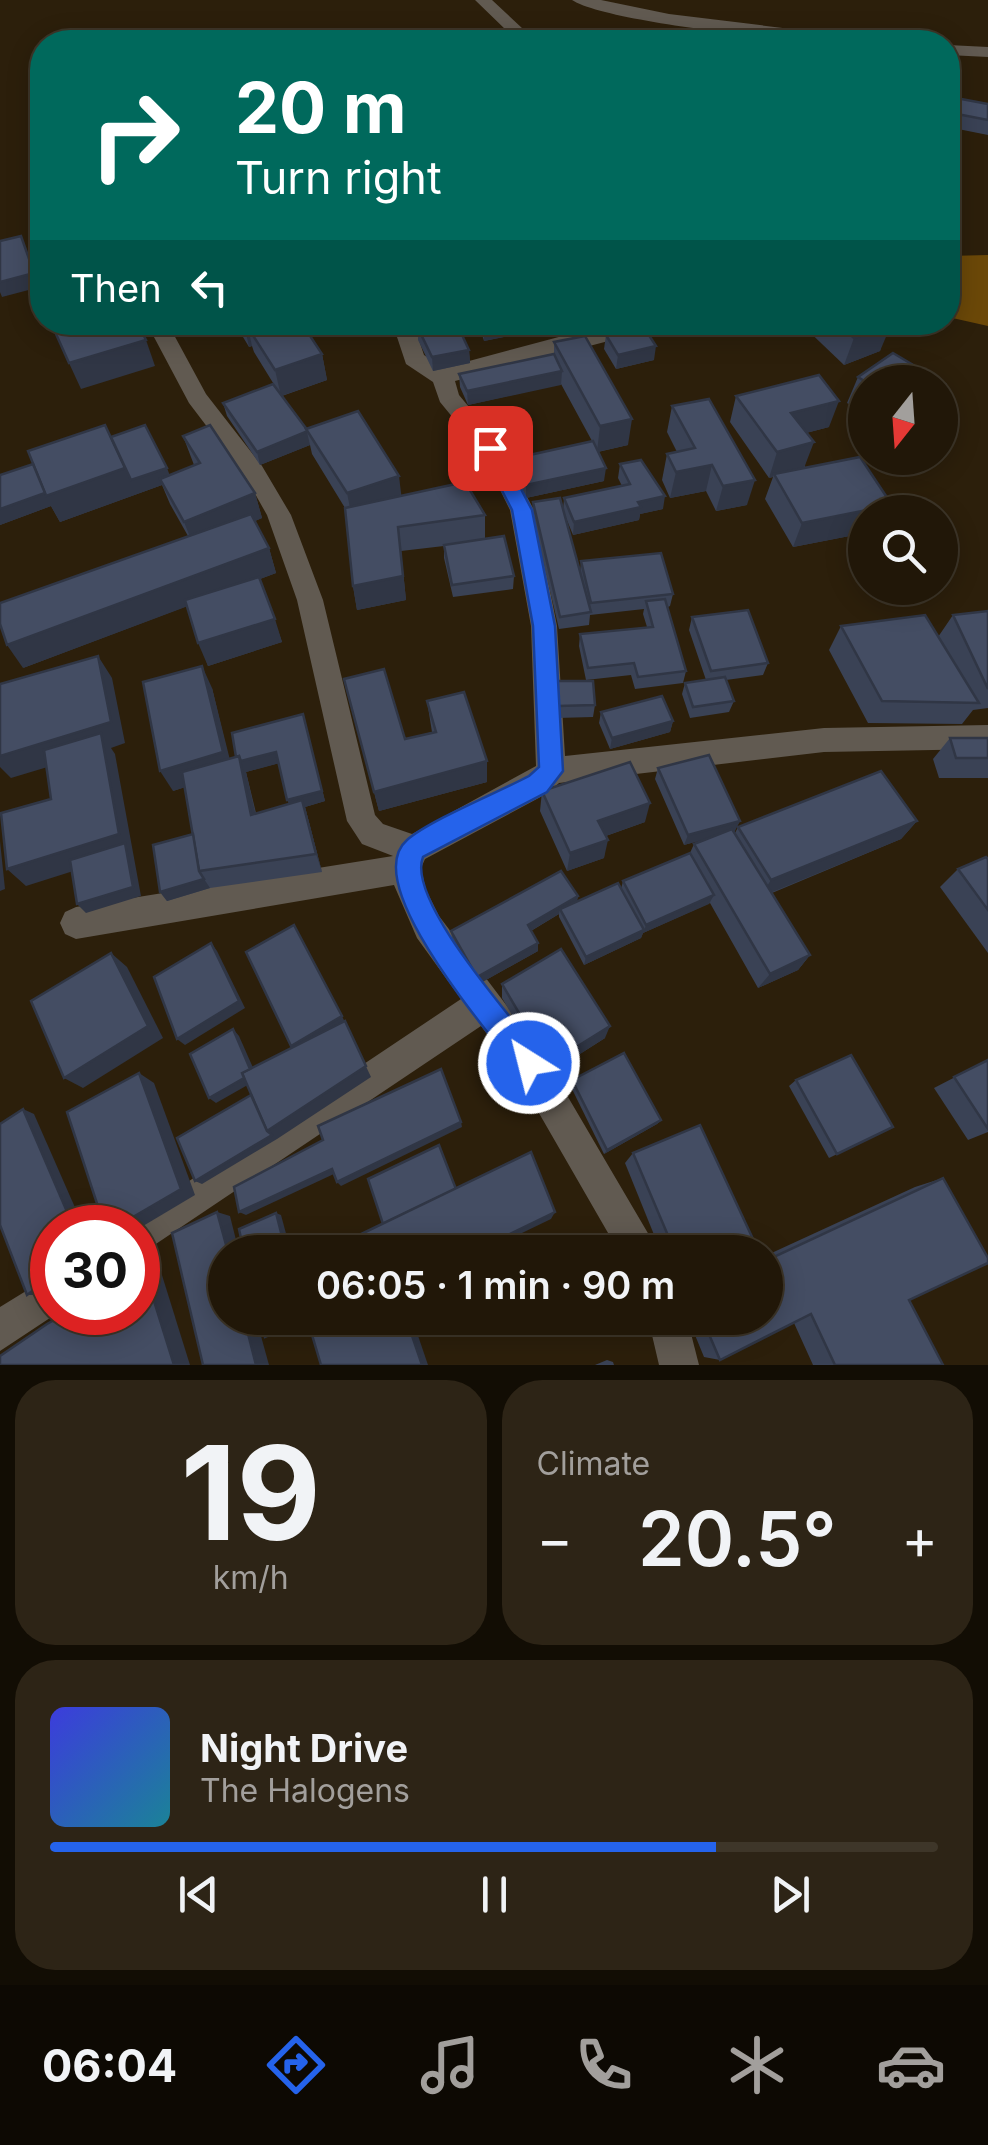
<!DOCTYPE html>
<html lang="en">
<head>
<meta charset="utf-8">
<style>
	:root { --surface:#211708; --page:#2d2416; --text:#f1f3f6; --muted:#a29f9c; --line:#3e3629; --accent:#2563eb }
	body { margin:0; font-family:Inter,sans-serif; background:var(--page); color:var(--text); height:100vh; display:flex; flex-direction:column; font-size:38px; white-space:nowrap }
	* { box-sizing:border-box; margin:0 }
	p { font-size:32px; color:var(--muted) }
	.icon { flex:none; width:55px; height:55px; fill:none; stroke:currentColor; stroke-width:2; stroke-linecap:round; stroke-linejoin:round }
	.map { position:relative; height:1365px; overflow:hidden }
	.side { display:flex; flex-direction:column; gap:15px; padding:15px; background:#120d04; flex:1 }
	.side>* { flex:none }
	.guide { position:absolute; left:30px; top:30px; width:930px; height:305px; border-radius:40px; box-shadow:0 5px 25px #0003,0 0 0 2px var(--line); background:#00695c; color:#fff; overflow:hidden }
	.needle { width:65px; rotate:197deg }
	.tools { position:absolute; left:848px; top:365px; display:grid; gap:20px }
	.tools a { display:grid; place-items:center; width:110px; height:110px; border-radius:50%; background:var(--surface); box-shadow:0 5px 25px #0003,0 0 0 2px var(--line); font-size:50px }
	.speed { position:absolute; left:30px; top:1205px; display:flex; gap:20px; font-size:50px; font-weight:700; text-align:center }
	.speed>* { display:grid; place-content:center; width:130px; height:130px; border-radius:50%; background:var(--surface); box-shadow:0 5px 25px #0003,0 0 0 2px var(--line); line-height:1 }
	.speed .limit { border:15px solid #d22; background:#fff; color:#111 }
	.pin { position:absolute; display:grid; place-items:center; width:85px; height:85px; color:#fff; margin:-42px; border-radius:20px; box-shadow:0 5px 15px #0006 }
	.me { position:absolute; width:110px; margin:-55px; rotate:324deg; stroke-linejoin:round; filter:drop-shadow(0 0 8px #0008) }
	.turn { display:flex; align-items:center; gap:35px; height:210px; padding:0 40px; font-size:45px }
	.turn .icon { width:130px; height:130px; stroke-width:2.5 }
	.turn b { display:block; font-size:70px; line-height:85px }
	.then { display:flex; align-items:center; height:95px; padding:0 40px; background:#0003; gap:20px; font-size:38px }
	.big { font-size:75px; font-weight:600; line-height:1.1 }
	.side .card { flex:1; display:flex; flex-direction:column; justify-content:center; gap:15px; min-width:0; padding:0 35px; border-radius:40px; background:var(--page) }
	.side .dial { align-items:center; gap:0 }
	.dial b { font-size:130px; line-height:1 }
	.song { display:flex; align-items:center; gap:30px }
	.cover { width:120px; height:120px; border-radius:15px; background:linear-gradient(135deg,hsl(240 70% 55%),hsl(190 70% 35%)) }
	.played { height:10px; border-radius:5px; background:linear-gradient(90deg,var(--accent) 75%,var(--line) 75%) }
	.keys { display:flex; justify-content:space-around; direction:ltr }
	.heat { display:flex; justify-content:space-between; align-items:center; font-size:55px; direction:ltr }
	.side .tiles { flex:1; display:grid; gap:15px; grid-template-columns:1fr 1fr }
	.card:last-child { grid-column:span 2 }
	.trip { position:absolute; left:208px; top:1235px; width:575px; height:100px; border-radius:50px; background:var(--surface); box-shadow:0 5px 25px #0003,0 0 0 2px var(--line); font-weight:600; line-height:100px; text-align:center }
	.menu { display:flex; height:160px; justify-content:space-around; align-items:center; background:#0d0903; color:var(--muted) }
	.menu .icon { width:70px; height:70px }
	.menu .active { color:var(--accent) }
	.menu b { font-size:45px; color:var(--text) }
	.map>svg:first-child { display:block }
	.water { fill:#6b4808 }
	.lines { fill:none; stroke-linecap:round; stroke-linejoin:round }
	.minor { fill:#615a51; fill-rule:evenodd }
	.wall { fill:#3a4255; fill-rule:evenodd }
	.shaded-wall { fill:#303645 }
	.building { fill:#444d63; stroke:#303645; stroke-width:2.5 }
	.route { fill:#2563eb; stroke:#184099; stroke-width:2.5 }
</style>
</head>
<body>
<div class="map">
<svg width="988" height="1365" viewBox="0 0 988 1365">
	<rect width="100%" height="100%" fill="#2c1f0b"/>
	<path class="water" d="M988,255V326L948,317V256Z"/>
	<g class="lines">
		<g class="minor">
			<path d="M475,0H492L537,42H520L515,37L462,42L506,30Z"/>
			<path d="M572,0H601L669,14L857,37L865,42C818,45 606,23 572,0Z"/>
			<path d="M948,45L988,47V57L948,55Z"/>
			<path d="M146,322H167L206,394L262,466L291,515L323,600L375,815L383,824L412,834L536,766L531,626L510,510L481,452L440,402L433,382L406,364L392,322H413L424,355L443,368L615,322H642L620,338L455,381L459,395L498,442L534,510L557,626L565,756L824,728L988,725V749L824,752L559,783L548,793L425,859L421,868L426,890L439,916L541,1051L659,1252H619L517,1075L481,1026L138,1256V1228H123L125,1224L461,999L417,938L394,885L76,939L65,934L60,923L65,912L76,907L393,856L362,844L347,821L297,600L267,515L246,478L189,403Z"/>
			<path d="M52,1275V1312H59L0,1351V1307Z"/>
			<path d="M648,1318H687L699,1365H659Z"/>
		</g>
	</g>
	<g class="wall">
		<path d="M956,98L988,104V135L948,127Z"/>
		<path d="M234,322H301L322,354L327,380L282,396L306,429L401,496L485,515V539L514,576L513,589L453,597L444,558V546L401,551L406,600L357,610L353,586L345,508L312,454L310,445L260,465L227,416L223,403L278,391L254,352L252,346L249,347Z"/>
		<path d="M410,322H456L469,350L470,363L433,371L418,340V336H417Z"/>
		<path d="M478,322H578L484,341Z"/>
		<path d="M799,322H888L880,351L844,365Z"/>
		<path d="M606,335L654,360L616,369L604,349Z"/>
		<path d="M554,342L628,445L598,452L604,481L526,498L516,472V458L592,441L561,384L468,405L460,387L459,374L554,354Z"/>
		<path d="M893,353L945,384L940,394V382H865V414L847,403L858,377Z"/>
		<path d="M736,396L829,427L806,433L805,468L865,512V533L793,547L765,499L773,477L769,478L730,422Z"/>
		<path d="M672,406L747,505L716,511L706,491L670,498L662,480L667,454L677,452L667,432Z"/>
		<path d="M183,436L255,493L262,518L255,521L269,548L276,573L260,579L282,642L208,666L187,606L23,668L188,536L170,504L162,485L60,522L51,506L0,525V475L111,437L170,475L194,465Z"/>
		<path d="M620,464L663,509L640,514L639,520L573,535L564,513L580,572L581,561L673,594L670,606L668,607L686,671L683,683L635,689L631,675L586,680L579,646L580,634L647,627L643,614L644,609L590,615L589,625L559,629L532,515L533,502L563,510L564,498L622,486L618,478Z"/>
		<path d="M988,611V708L973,710L962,724L868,723L829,650L841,626L938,637L953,615Z"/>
		<path d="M692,617L768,663L763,675L726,680L734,701L729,712L690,718L682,694L685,683L706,680L689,630Z"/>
		<path d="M557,681L595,705L593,717L557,718L556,693Z"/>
		<path d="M212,688L229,759L236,757L303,714L325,801L305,807L322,872L210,888L167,901L160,892L193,834L185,787L173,791ZM279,763L289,804L256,813L246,772Z"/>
		<path d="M350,701L405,739L432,732L427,701L487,782L379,811Z"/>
		<path d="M601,712L673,721L670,732L610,749L599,723Z"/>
		<path d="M950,738H988V778H939L933,759Z"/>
		<path d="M658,768L740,821L734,831L735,833L738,827L917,821L901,839L772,893L810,955L798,970L758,988L710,903L643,933L641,938L584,965L559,917V914L531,931L538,943V951L477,985L452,939L451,931L578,896L577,901L621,889L623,881L690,853L694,844L709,838L684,845L655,779Z"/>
		<path d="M542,791L645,822L606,836L604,858L567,871L540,811Z"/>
		<path d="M988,859V953L940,887L958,869Z"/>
		<path d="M502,984L605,1038L547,1075L502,998Z"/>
		<path d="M988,1060V1132L968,1140L934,1088Z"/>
		<path d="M572,1080L661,1120L657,1124L604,1154L570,1085Z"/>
		<path d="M796,1080L893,1127L829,1158L789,1086Z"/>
		<path d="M633,1153L759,1252H661L625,1163Z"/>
		<path d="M943,1178L909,1300L943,1365H813L794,1323L720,1360L704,1357L688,1318H765V1256L915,1187Z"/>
		<path d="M607,1360L613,1362L614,1365H595Z"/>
	</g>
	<g class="shaded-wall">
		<path d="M21,236L40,287L2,297L0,292V282Z"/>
		<path d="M416,322H437L417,326L418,336H417Z"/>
		<path d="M506,322H578L484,341V327Z"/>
		<path d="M891,325L880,351L844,365L854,338Z"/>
		<path d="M249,332L252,346L249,347L246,333Z"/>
		<path d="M146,340L155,366L81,389L69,363Z"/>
		<path d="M656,346L654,360L616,369L618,355Z"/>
		<path d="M469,350L470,363L433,371L432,357Z"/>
		<path d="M322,354L327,380L281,396L275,370Z"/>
		<path d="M562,371L561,385L468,405L467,391Z"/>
		<path d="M839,401L829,427L783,439L791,413Z"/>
		<path d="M632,419L628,445L597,452L600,426Z"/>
		<path d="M307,432L310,445L260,465L257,452Z"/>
		<path d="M814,442L804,468L774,474L773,477L769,478L777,452Z"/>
		<path d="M712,465L706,491L670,498L676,472Z"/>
		<path d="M125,468H167L172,481L160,479L162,485L60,522L51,506L0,525V509L46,492Z"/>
		<path d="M606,468L604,481L526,498V485Z"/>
		<path d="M399,476L402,501L352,518L347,493Z"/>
		<path d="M755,480L747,505L716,511L723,486Z"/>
		<path d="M255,493L262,518L194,547L184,522Z"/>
		<path d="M665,496L663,509L640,514L639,520L573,535L574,522L638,502Z"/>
		<path d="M892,505L888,512H865V533L793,547L802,523Z"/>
		<path d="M269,548L276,573L23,668L7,645Z"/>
		<path d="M401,551L406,600L357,610L353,586Z"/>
		<path d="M275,619L282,642L208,666L198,643Z"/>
		<path d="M98,656L112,678L125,743L111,748L115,754L141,896L86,913L77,904L127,854L26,886L7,869L104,750L11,778L0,767V756Z"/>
		<path d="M202,666L212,688L233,772L173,791L160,771Z"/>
		<path d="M303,714L325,801L305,807L322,872L316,854L287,800Z"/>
		<path d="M673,721L670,732L610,749L612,738Z"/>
		<path d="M276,752L280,763L246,772L260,834L251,815L240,762Z"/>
		<path d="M487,761V782L379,811L374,792Z"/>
		<path d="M650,803L645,822L594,840L598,821Z"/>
		<path d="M740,821L735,831L684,845L688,835Z"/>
		<path d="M917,821L901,839L760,897L771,880Z"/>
		<path d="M608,840L604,858L567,871L570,853Z"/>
		<path d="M0,841L5,889L0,891Z"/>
		<path d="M204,879L210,888L167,901L160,892Z"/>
		<path d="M714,895L709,904L643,933L641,938L584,965L586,957L644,931L646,925Z"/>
		<path d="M578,896L576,905L560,909L559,914L527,933L528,925Z"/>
		<path d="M211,943L217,951L245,1008L185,1045L177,1039Z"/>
		<path d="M538,943V951L477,985V977Z"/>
		<path d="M111,953L127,967L163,1038L83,1088L64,1078Z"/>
		<path d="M810,955L798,970L758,988L770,974Z"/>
		<path d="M342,1016L371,1077L277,1139L202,1184L195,1181L267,1131L300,1057L291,1046Z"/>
		<path d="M610,1026L605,1038L547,1075L549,1064Z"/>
		<path d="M233,1029L239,1036L258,1079L216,1103L209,1098Z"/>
		<path d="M139,1073L154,1083L195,1195L138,1229L114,1228Z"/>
		<path d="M23,1109L34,1114L84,1228H74Z"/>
		<path d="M661,1120L657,1124L604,1154L607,1150Z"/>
		<path d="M461,1122L462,1127L341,1186L337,1182Z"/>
		<path d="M332,1169L336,1173L246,1215L239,1212Z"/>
		<path d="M217,1212L230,1216L239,1252H228Z"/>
		<path d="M555,1212L551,1219L483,1252H473Z"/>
		<path d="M276,1213L281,1215L291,1252H286Z"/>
		<path d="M144,1269L161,1272L190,1365H174Z"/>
		<path d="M52,1276V1286L39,1295H27Z"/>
		<path d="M244,1318H256L269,1365H256Z"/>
		<path d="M303,1318H308V1319L271,1336L265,1337Z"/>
		<path d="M406,1318H412L428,1365H422Z"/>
	</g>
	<g class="building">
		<path d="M956,98L988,104V120L952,113Z"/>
		<path d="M21,236L34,273L0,282V241Z"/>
		<path d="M62,322H137L146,340L69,363L52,325Z"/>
		<path d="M239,322H257L247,326L249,332L246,333Z"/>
		<path d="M257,322H301L322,354L275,370L247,326Z"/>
		<path d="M435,322H456L469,350L432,357L417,326Z"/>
		<path d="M482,322H506L484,327Z"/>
		<path d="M836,322H888L891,325L854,338Z"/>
		<path d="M643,326L656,346L618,355L606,335Z"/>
		<path d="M585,336L632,419L600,426L554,342Z"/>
		<path d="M893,353L945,384L940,388V382H866L858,377Z"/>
		<path d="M554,354L562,371L467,391L459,374Z"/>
		<path d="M819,375L839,401L791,413L814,442L777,452L736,396Z"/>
		<path d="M273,384L308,431L257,452L223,403Z"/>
		<path d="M709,399L755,480L723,486L712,465L676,472L667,454L695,448L672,406Z"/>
		<path d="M358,411L399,476L347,493L306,429Z"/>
		<path d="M105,425L125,468L46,496L28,451Z"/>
		<path d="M145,425L167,468L131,480L111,437Z"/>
		<path d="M210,425L255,493L184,522L160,479L200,463L183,436Z"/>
		<path d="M593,441L606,468L526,485L516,458Z"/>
		<path d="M860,457L892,505L802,523L774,474Z"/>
		<path d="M641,460L665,496L638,502L641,507L574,522L564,498L630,484L620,464Z"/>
		<path d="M33,464L45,493L0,509V475Z"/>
		<path d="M465,482L485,515L398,527L403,576L353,586L345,508Z"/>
		<path d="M560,498L591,612L560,617L533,502Z"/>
		<path d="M251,514L269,548L7,645L0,624V603Z"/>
		<path d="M504,536L514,576L452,585L444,545Z"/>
		<path d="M661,553L673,594L591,603L581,561Z"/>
		<path d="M259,577L275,619L198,643L185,600Z"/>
		<path d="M665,599L686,671L638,677L634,663L588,668L580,634L653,627L646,601Z"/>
		<path d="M748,610L768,663L711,671L692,617Z"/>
		<path d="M988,611V689L953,615Z"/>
		<path d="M925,615L979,703L882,701L841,626Z"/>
		<path d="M98,656L111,722L0,756V684Z"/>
		<path d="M202,666L223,752L160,771L143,682Z"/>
		<path d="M384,669L405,739L436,732L427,701L464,692L487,761L374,792L344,679Z"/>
		<path d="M725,677L734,701L693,707L685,683Z"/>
		<path d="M557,681H593L595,705L558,706Z"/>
		<path d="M662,696L673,721L612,738L601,712Z"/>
		<path d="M303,714L322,791L287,800L276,752L241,761L239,756L236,757L232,733Z"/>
		<path d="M101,733L119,834L7,869L1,813L51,799L44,750Z"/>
		<path d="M950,738H988V758H956Z"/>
		<path d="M709,755L740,821L688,835L658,768Z"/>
		<path d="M239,756L251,815L302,800L316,854L199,871L182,772Z"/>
		<path d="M630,762L650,803L598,821L608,840L570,853L542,791Z"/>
		<path d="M881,771L917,821L771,880L738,827Z"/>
		<path d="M732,829L810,955L770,974L694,844Z"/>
		<path d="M193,834L199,871L204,879L160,892L153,845Z"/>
		<path d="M125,843L133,887L77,904L70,860Z"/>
		<path d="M690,853L714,895L646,925L623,881Z"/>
		<path d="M986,857L988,859V910L958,869Z"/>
		<path d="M561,871L578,896L528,925L538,943L477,977L451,931Z"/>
		<path d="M618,883L644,930L586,957L560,909Z"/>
		<path d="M294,925L342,1016L291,1046L246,952Z"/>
		<path d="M211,943L239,1001L177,1039L154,977Z"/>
		<path d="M561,949L610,1026L549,1064L502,984Z"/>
		<path d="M111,953L148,1026L64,1078L31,1001Z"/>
		<path d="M345,1021L366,1066L267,1131L242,1073Z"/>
		<path d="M233,1029L250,1069L242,1073L244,1078L209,1098L190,1054Z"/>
		<path d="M624,1053L661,1120L607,1150L572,1080Z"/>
		<path d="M851,1055L893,1127L837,1154L796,1080Z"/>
		<path d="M988,1060V1129L954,1077Z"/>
		<path d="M441,1069L461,1122L337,1182L332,1169L239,1212L234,1187L323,1140L318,1126Z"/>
		<path d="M139,1073L181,1189L114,1228H105L67,1112Z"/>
		<path d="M251,1095L267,1131L272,1135L195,1181L177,1138Z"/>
		<path d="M23,1109L74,1228H52V1276L27,1295L0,1225V1124Z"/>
		<path d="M700,1125L759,1252H675L633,1153Z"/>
		<path d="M439,1145L456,1189L383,1224L368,1179Z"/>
		<path d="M531,1152L555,1212L473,1252H324Z"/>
		<path d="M943,1178L988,1258V1263L909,1300L943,1365H835L811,1314L720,1360L702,1318H765V1261Z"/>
		<path d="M217,1212L228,1252H225V1318H244L256,1365H203L172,1233Z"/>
		<path d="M276,1213L286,1252H244L239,1229Z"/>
		<path d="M144,1269L174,1365H0V1356L47,1324L68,1312H138V1273Z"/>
		<path d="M260,1318H303L304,1319L265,1337Z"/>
		<path d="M307,1318H406L422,1365H321Z"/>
	</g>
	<path class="route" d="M490,441L497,443L532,510L555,626L563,771L547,792L423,857C406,900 511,1016 539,1053L543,1063L539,1073L529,1078L519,1073C491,1034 357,883 407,840C430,820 499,792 529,776L539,767L533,626L512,510L480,448Z"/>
</svg>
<div class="tools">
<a><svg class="needle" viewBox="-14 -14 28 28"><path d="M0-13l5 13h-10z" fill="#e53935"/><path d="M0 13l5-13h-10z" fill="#a29f9c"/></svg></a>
<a><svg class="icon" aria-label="search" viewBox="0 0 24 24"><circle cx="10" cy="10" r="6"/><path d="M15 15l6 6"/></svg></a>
</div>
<div class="speed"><div class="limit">30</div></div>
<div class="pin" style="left:490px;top:448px;background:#d93025"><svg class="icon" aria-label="arrive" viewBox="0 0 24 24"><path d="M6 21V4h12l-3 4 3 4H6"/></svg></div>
<svg class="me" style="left:529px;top:1063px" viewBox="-20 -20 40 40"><circle r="17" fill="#2563eb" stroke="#fff" stroke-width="3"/><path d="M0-11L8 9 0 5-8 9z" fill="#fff"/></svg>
<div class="trip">06:05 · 1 min · 90 m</div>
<div class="guide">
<div class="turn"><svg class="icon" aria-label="right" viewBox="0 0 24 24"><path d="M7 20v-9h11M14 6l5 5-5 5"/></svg><div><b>20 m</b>Turn right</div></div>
<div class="then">Then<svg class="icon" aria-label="left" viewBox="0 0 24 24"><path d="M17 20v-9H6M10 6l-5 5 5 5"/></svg></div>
</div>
</div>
<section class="side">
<div class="tiles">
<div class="card dial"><b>19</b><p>km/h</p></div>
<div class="card"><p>Climate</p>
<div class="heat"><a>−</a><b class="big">20.5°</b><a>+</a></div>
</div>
<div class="card">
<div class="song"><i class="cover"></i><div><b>Night Drive</b><p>The Halogens</p></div></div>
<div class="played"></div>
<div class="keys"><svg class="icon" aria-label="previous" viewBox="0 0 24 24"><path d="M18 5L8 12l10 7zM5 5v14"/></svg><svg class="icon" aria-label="pause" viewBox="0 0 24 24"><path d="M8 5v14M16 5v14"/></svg><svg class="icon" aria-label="next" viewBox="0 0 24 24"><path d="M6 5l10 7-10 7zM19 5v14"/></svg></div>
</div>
</div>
</section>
<nav class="menu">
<b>06:04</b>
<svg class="icon active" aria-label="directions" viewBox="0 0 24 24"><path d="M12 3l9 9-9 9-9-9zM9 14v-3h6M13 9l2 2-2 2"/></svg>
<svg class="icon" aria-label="music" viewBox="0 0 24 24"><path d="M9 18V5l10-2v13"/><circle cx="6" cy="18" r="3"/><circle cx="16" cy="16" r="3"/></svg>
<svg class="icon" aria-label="phone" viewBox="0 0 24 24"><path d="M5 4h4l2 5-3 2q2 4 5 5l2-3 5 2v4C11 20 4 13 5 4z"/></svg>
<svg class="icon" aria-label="climate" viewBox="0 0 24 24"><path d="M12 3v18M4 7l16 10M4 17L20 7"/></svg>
<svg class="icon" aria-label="car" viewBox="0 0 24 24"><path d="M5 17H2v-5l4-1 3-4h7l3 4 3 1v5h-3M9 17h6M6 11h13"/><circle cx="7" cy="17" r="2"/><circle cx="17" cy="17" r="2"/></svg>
</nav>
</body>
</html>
